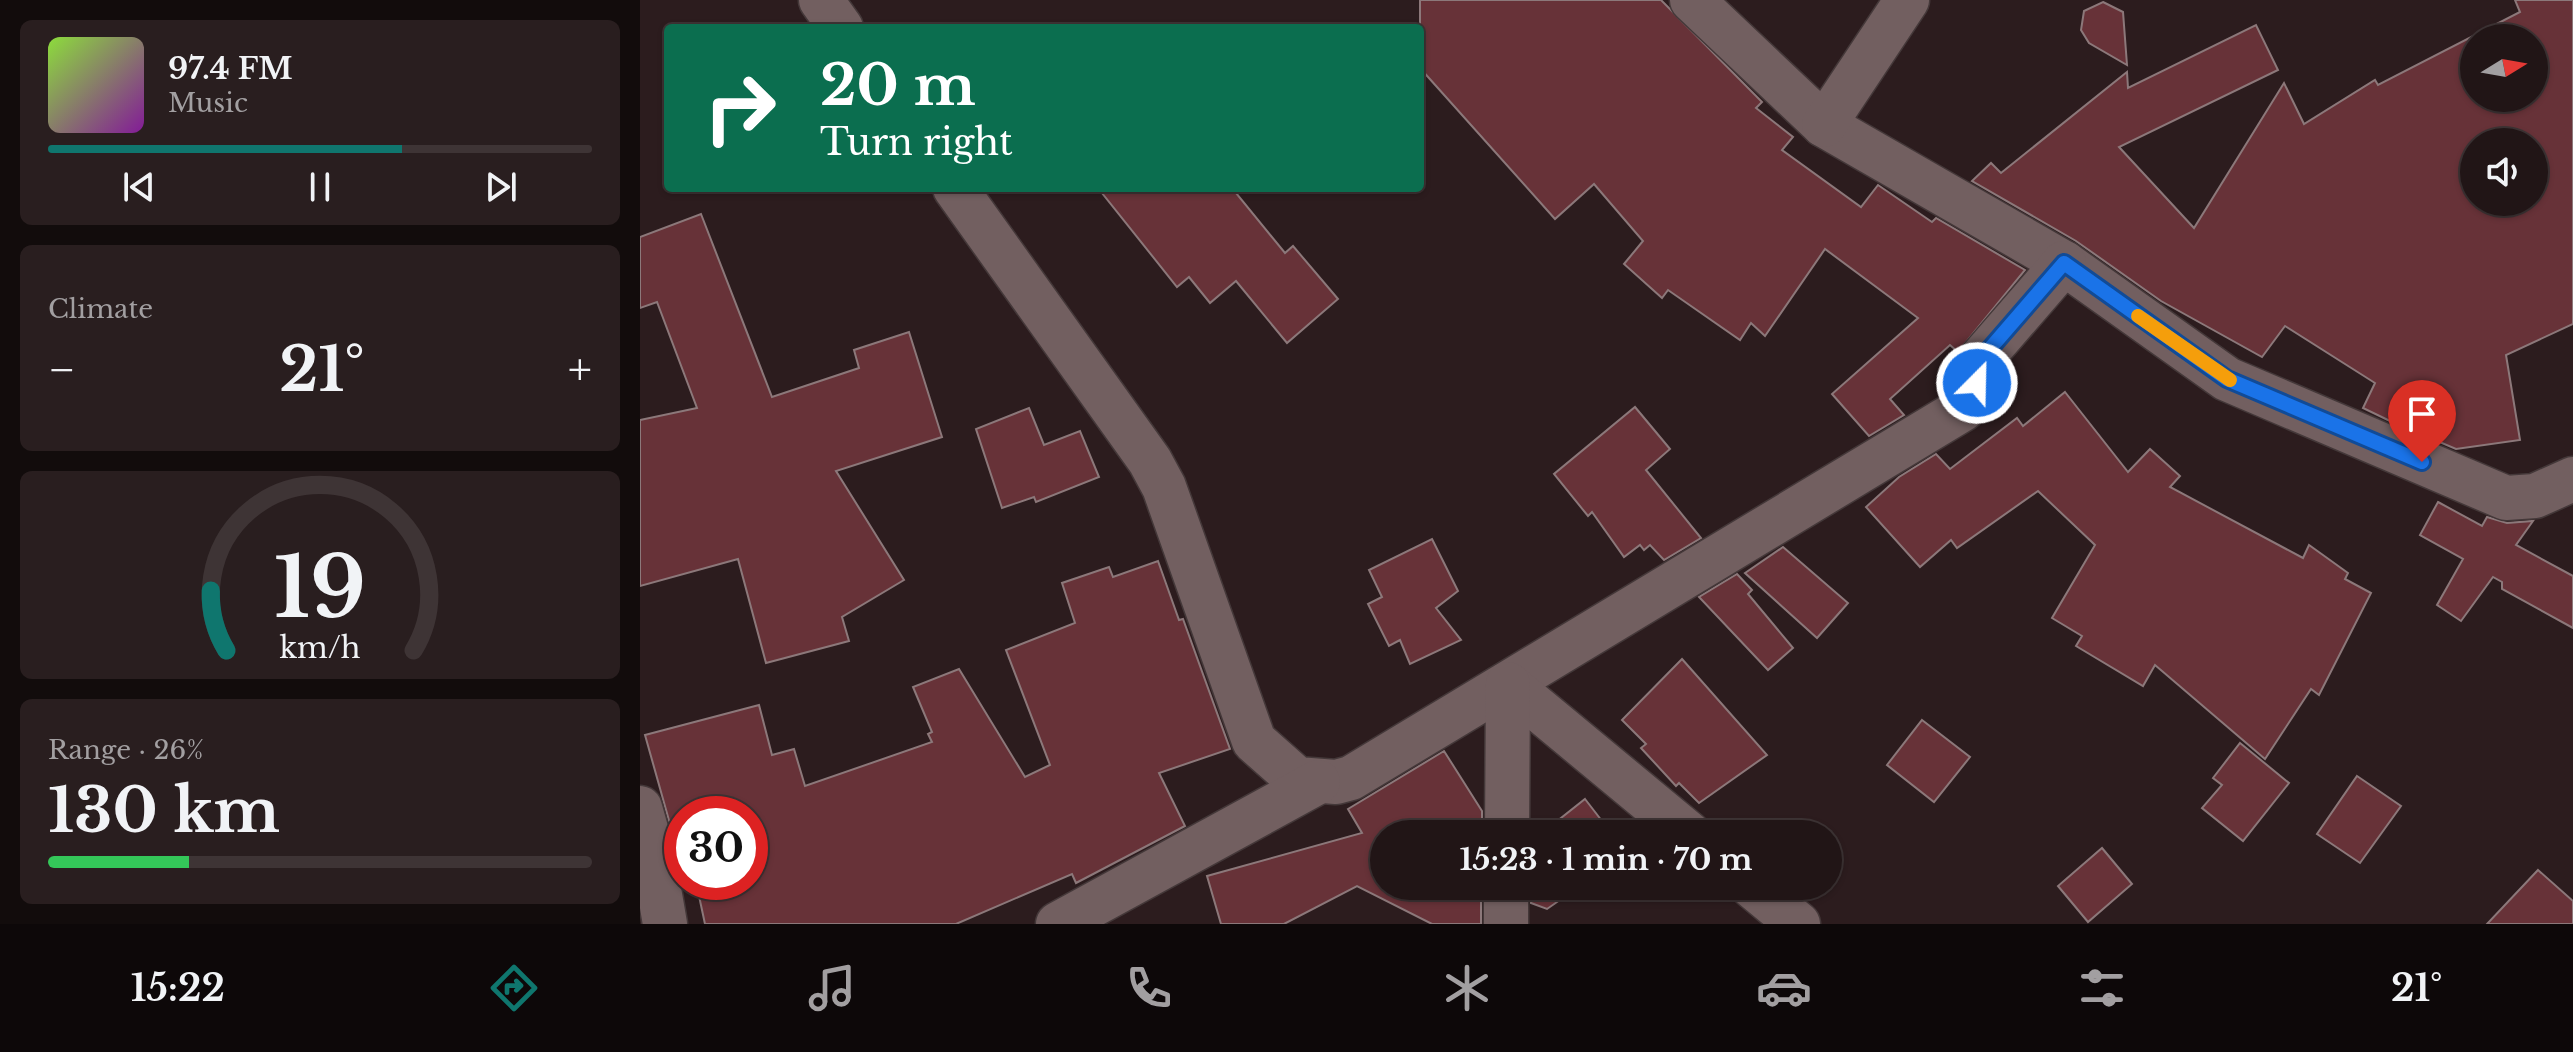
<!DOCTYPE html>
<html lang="en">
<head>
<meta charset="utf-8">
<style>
	:root { --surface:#211516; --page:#291e1f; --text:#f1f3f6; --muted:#a29fa1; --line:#3e3435; --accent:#0f766e }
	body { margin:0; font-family:"Libre Baskerville",serif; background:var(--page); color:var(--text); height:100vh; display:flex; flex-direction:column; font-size:30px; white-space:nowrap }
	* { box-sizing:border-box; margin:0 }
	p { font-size:26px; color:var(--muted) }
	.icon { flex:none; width:44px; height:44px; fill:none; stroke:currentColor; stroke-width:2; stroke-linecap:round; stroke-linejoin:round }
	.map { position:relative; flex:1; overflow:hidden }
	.side { display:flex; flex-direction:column; gap:20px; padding:20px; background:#120c0c; width:640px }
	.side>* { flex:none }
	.hud { position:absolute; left:24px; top:24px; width:760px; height:168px; border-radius:8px; box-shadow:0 2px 6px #0004,0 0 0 2px var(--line); background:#0b6e4f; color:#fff; overflow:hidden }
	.needle { width:52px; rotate:79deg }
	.fabs { position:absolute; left:1820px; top:24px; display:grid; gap:16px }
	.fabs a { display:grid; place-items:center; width:88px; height:88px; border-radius:50%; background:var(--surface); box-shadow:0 2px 6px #0004,0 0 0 2px var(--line); font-size:40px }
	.speed { position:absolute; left:24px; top:796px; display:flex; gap:16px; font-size:40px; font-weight:700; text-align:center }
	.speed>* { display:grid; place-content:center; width:104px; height:104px; border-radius:50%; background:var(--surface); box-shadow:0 2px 6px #0004,0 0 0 2px var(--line); line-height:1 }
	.speed .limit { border:12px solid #d22; background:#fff; color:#111 }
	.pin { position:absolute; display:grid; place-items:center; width:68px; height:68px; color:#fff; margin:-82px -34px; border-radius:50% 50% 50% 0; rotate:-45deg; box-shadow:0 0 8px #0007 }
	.pin .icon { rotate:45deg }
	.me { position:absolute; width:88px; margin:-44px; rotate:23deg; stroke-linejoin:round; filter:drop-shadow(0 0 6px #0008) }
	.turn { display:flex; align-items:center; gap:28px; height:168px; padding:0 24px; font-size:36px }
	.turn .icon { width:104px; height:104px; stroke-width:2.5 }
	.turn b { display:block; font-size:56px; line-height:68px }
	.big { font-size:60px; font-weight:800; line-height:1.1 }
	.side .tile { flex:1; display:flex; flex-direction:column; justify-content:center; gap:12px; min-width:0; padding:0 28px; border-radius:12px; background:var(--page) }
	.side .dial { align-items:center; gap:0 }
	.dial svg { height:208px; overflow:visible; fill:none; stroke:var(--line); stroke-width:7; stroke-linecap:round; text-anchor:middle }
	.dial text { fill:var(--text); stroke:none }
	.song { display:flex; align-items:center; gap:24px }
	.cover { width:96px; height:96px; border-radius:12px; background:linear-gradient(135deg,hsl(90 70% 55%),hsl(290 70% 35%)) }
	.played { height:8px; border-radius:4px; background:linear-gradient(90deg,var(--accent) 65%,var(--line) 65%) }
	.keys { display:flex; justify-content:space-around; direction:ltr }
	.heat { display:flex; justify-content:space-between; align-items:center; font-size:44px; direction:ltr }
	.charge { height:12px; border-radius:6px; background:linear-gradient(90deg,#34c759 26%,var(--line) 0) }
	.trip { position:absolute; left:730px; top:820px; width:472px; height:80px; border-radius:40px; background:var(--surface); box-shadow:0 2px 6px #0004,0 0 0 2px var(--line); font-weight:800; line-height:80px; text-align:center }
	.tab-bar { display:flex; height:128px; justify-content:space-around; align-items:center; background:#0d0809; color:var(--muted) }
	.tab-bar .icon { width:56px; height:56px }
	.tab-bar .current { color:var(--accent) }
	.tab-bar b { font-size:36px; color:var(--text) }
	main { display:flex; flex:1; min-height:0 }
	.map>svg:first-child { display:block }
	.building { fill:#673238; stroke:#8c787a; stroke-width:2; fill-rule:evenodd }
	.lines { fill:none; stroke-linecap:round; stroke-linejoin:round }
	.minor-casing { stroke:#443839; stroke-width:47 }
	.minor { stroke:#725f60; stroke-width:44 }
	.route-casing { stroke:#114b97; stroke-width:20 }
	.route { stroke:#1a73e8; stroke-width:14 }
	.slow { stroke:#f59e0b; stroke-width:14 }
</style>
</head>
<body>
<main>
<section class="side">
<div class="tile">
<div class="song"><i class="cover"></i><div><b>97.4 FM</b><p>Music</p></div></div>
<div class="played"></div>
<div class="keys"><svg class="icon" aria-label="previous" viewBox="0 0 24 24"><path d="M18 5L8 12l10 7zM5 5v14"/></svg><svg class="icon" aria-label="pause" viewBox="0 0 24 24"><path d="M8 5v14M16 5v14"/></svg><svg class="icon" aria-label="next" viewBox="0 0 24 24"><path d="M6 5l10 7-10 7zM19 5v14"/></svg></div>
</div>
<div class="tile"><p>Climate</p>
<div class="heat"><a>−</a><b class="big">21°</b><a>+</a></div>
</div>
<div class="tile dial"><svg viewBox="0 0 100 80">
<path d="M14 69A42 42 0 1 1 86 69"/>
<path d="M14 69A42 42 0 0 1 8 46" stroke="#0f766e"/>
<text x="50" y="56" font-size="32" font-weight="700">19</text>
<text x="50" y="72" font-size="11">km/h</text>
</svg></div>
<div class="tile"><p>Range · 26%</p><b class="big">130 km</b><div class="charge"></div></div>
</section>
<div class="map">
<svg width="1933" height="924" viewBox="0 0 1933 924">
	<rect width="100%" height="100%" fill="#2c1c1e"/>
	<g class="building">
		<path d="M780,0H1021L1122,102L1116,108L1153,137L1142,150L1221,207L1238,185L1292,222L1296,218L1385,270L1318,352L1310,345L1250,399L1264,415L1229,436L1192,394L1278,318L1185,249L1125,336L1111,323L1100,340L1028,290L1022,298L984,264L1003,241L954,184L915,219L780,68Z"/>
		<path d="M1875,0H1933V324L1866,355L1880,440L1816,449L1750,421L1723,408L1735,383L1645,326L1622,357L1521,301L1436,241L1332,181L1351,163L1361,173L1487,72L1488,88L1616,25L1638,70L1479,147L1554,228L1644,83L1664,124L1735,80L1738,85L1880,12ZM1834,38H1894V98H1834ZM1834,142H1894V202H1834Z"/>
		<path d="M1463,2L1483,12L1487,65L1449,43L1441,30L1444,11Z"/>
		<path d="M458,188H592L645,253L653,246L698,299L647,343L596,281L570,303L549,277L537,287Z"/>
		<path d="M61,214L132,397L219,368L214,350L269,332L302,437L196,471L264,580L202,617L209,641L126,663L98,559L0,586V420L57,408L17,302L0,308V237Z"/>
		<path d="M1425,392L1488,472L1510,449L1540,476L1530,487L1663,558L1669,545L1708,573L1705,579L1731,593L1679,695L1671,689L1625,759L1515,665L1503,686L1436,646L1442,636L1412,618L1455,545L1398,491L1317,548L1311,540L1280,567L1226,507L1259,477L1296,454L1310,469L1377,418L1383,426Z"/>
		<path d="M995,407L1030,449L1006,470L1061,538L1024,560L1010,545L1004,550L1000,545L984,557L952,512L948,516L914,474Z"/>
		<path d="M389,408L404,445L440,431L459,477L396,502L394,497L362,508L336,429Z"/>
		<path d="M1798,502L1842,526L1847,517L1867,523L1893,521L1876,545L1933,576V628L1862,589V582L1853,577L1821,621L1797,605L1823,559L1780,535Z"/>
		<path d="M792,539L818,591L796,608L821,640L770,664L760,640L749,646L728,604L742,597L729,570Z"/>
		<path d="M1143,547L1208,603L1177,638L1105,573Z"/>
		<path d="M518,561L539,620L543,619L590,749L519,773L545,826L436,883L432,874L316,924H65L56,882H110V814H42V855L39,856L5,735L119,705L132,755L154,749L165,786L292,742L288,734L292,732L273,687L319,669L385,777L410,765L366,650L435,623L422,583L469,567L473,577Z"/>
		<path d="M1097,574L1112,590L1108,594L1153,648L1128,670L1059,597Z"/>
		<path d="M1042,659L1127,755L1059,803L1039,783L1036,786L1001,748L1006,744L982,720Z"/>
		<path d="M1282,720L1330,757L1294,802L1247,765Z"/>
		<path d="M1600,743L1649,783L1603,841L1562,808L1582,785L1573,778Z"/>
		<path d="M804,751L842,811V834H744V886H841V924H792L717,886L644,924H581L567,876L722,833L708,809Z"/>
		<path d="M1717,776L1761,806L1720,863L1677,834Z"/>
		<path d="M945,799L972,834H892L898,828L902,833Z"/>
		<path d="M1462,848L1492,884L1448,922L1418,886Z"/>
		<path d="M1898,870L1933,901V924H1847Z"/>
		<path d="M891,886H940L907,909L891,903Z"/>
	</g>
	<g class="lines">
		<g class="minor-casing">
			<g id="minor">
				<path d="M181,0L201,28"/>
				<path d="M1052,0L1184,125L1424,263L1587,379L1866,498L1895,496L1933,479"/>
				<path d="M1184,125L1267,0"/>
				<path d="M315,188L510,461L524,487L614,741L657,779L696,782L711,778L1323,409L1337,383L1341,359L1424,263"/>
				<path d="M868,684L1049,834"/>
				<path d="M0,808L13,854L25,924"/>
				<path d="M867,834L868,684"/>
				<path d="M1112,886L1158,924"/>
				<path d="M418,924L678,782"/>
				<path d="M866,924V886"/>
			</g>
		</g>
		<use href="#minor" class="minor"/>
	</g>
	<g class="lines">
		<g class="route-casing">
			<path id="route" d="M1337,383L1341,359L1424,263L1587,379L1782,462"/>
		</g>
		<use href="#route" class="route"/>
		<path class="slow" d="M1498,316L1590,380"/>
	</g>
</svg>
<div class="fabs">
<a><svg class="needle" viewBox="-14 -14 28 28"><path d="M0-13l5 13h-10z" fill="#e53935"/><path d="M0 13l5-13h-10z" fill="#a29fa1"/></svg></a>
<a><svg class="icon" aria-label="sound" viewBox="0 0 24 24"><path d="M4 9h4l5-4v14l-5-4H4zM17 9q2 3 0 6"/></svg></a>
</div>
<div class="speed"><div class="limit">30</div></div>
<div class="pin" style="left:1782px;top:462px;background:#d93025"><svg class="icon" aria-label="arrive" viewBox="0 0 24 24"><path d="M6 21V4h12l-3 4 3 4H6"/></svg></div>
<svg class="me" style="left:1337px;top:383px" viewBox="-20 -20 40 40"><circle r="17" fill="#1a73e8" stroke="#fff" stroke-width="3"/><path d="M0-11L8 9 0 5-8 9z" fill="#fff"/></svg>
<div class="trip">15:23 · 1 min · 70 m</div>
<div class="hud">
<div class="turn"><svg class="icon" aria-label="right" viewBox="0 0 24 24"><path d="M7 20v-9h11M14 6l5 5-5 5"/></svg><div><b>20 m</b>Turn right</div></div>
</div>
</div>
</main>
<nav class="tab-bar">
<b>15:22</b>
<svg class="icon current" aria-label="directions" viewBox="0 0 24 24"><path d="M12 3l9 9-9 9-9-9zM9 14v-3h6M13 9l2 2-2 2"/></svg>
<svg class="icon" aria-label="music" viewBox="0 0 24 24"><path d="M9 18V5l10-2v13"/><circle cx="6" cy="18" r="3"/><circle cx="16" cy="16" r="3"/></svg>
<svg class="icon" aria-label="phone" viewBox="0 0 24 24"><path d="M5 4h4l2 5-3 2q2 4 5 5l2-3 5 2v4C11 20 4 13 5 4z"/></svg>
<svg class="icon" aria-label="climate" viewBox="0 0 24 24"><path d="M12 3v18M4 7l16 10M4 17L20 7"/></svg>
<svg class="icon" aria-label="car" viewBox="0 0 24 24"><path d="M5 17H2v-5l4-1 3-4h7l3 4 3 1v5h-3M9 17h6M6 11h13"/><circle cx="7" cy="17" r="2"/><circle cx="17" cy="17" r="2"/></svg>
<svg class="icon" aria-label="filters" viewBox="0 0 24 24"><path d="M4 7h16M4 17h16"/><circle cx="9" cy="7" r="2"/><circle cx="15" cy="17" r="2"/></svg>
<b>21°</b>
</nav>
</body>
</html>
